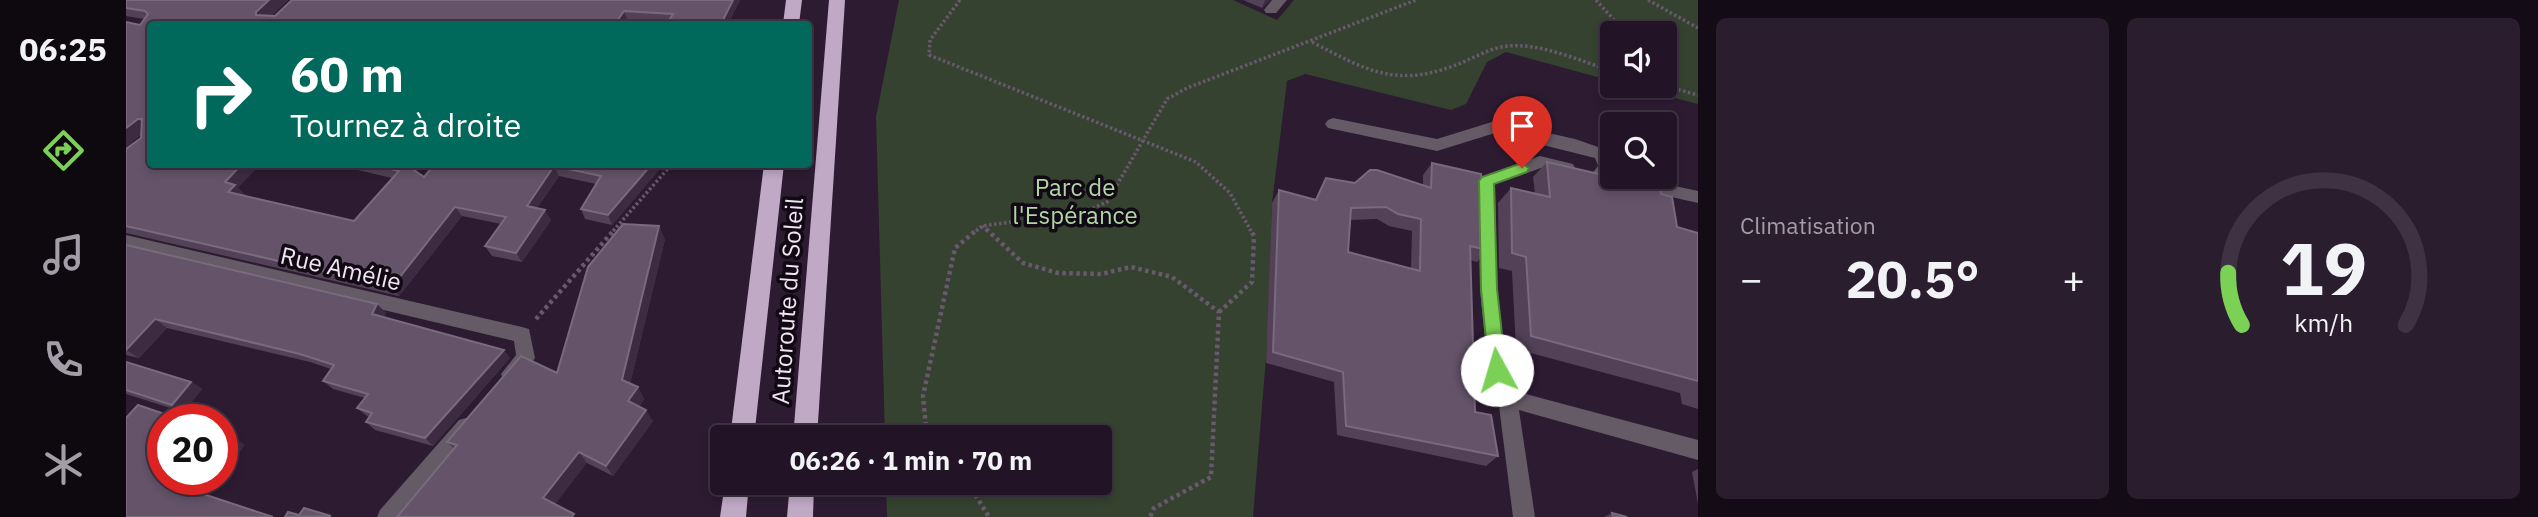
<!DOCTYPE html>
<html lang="fr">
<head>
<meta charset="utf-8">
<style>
	:root { --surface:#221426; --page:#2a1d2e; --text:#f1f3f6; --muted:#a29ea7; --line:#3f3343; --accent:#7bd155 }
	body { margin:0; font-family:"IBM Plex Sans",sans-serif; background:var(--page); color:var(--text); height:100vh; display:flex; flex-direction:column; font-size:26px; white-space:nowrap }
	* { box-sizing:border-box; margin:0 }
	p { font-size:23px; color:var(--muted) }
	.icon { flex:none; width:38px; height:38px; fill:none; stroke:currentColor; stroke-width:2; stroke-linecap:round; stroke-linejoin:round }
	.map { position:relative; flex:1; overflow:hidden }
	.drawer { display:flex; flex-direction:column; gap:18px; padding:18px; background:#130b15; width:840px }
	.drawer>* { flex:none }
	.banner { position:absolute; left:21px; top:21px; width:665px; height:147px; border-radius:7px; box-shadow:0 4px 10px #0003,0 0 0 2px var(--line); background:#00695c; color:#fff; overflow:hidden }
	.fabs { position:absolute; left:1474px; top:21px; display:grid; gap:14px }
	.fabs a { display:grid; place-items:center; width:77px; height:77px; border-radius:7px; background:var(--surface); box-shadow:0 4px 10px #0003,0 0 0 2px var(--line); font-size:35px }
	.speed { position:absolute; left:21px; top:404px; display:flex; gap:14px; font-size:35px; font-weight:700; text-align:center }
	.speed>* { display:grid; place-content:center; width:91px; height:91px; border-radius:50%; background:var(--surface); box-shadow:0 4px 10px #0003,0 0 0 2px var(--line); line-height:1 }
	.speed .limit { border:10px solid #d22; background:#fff; color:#111 }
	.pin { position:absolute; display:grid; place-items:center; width:60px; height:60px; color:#fff; margin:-72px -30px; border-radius:50% 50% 50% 0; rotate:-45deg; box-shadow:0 0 7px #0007 }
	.pin .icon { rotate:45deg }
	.me { position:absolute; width:77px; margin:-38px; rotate:354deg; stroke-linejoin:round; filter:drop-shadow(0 0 5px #0008) }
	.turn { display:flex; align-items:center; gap:24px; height:147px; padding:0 28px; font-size:32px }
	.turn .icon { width:91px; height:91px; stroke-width:2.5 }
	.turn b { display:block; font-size:49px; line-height:60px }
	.big { font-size:52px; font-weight:700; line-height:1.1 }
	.drawer .tile { flex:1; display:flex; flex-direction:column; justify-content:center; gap:10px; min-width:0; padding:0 24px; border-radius:10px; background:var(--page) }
	.drawer .dial { align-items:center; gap:0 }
	.dial svg { height:182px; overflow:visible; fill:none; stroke:var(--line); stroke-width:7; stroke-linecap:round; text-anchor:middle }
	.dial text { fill:var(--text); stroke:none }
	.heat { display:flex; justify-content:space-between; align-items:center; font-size:38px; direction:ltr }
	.drawer .tiles { flex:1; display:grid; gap:18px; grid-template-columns:repeat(2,1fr) }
	.trip { position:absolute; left:584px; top:425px; width:402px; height:70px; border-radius:7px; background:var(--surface); box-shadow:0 4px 10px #0003,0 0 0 2px var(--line); font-weight:700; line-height:70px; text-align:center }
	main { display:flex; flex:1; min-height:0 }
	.tab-bar { display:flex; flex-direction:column; width:126px; justify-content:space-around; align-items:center; background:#0e080f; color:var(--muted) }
	.tab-bar .icon { width:49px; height:49px }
	.tab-bar .current { color:var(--accent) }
	.tab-bar b { font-size:32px; color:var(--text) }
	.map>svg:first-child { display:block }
	.green { fill:#34422f }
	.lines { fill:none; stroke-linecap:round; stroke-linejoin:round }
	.path-far1 { stroke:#69596e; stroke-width:3.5; stroke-dasharray:2.5 2.5; stroke-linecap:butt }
	.path { stroke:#69596e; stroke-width:4.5; stroke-dasharray:3.5 3.5; stroke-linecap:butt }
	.minor { fill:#645b66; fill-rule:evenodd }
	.highway { fill:#bfa9c5; fill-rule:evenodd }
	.wall { fill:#534158; fill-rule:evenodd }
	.shaded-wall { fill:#3d2b42 }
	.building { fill:#645369; stroke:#7a6a7e; stroke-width:2; fill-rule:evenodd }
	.route { fill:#7bd155; stroke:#508837; stroke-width:2 }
	.labels { text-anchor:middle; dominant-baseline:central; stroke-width:7; stroke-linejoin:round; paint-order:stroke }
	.park-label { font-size:24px; fill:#b2d5a5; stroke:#110913 }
	.street-label { font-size:24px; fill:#f1e4f4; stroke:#110913 }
</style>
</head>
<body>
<main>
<nav class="tab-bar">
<b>06:25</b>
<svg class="icon current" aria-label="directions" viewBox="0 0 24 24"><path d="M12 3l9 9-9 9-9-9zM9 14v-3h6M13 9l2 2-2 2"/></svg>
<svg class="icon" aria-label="music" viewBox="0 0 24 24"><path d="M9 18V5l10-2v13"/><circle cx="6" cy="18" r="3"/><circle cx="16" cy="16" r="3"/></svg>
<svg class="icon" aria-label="phone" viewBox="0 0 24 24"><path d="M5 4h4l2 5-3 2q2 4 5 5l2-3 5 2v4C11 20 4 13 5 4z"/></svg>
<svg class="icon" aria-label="climate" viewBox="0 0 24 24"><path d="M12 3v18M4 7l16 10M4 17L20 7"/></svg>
</nav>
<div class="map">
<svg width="1572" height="517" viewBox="0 0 1572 517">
	<rect width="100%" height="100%" fill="#2d1b32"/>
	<path class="green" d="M773,0H1107L1151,20L1168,0H1572V104L1503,86H1538V33H1486V81L1380,52L1361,62L1340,104L1325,110L1179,74L1161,81L1146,203L1142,333L1127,517H761L760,483H975V438H759L750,117Z"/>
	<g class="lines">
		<g class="path-far1">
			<path d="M834,0L804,40L803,55L1070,162L1104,193L1125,231"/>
			<path d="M1470,0L1500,33"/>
			<path d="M1522,0L1572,28"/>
			<path d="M1186,42C1238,69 1268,88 1327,66C1345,60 1362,48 1382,46C1416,43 1454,61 1486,71"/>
			<path d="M1538,76L1550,89L1572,95"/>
			<path d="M1538,86L1549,89"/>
			<path d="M856,226L862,231"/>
			<path d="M487,231L546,164"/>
			<path d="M850,231L856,226L958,212L981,202L1041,99L1061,88L1290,0"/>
		</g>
		<g class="path">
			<path d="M860,229L897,263L932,273L975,274L1005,267L1046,277L1093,312L1085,477L1028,508L1024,517"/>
			<path d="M1093,312L1126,282L1128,236L1124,229"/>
			<path d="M410,319L489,229"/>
			<path d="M806,438L800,427L797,396L829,248L852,229"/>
			<path d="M842,483L863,517"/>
		</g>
		<g class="minor">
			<path d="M1146,0H1161L1150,13H1140L1138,10Z"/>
			<path d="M1207,118L1311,139L1369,121L1449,139L1481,150L1486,160V172L1479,179H1467L1465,175L1472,166L1469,158L1369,133L1311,151L1202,128L1199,124L1202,120Z"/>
			<path d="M1414,156L1447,164L1449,168L1441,174L1415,168L1369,184C1371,252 1366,327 1389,391L1572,440V460L1393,410L1409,517H1387L1372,398L1362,370L1354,289L1353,181L1355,177Z"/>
			<path d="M1493,177H1508L1572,191V203L1493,185L1491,181Z"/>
			<path d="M0,235L396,327L403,329L409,358L392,380L385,383L378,380L375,374L390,355L388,341L0,249Z"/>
			<path d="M340,418L347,420L350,427L347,434L276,517H251L254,510L333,420Z"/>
		</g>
		<g class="highway">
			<path d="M660,0H676L673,24H657Z"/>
			<path d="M703,0H719L691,438H667Z"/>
			<path d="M638,164H658L628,438H604Z"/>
			<path d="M599,483H623L620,517H594Z"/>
			<path d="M664,483H688L687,517H661Z"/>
		</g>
	</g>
	<g class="wall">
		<path d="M0,0H162L145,16L614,0L602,24H541L502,21L500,24H24L112,188L119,195L118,196L228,221L266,178L206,164H296L291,172L298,177L309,164H538L486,225L459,219L455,209L470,184L433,176L411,208L425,220L396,262L366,256L359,246L375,224L336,216L273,296L0,233V149L15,138V134L0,147L14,25L18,19L0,16Z"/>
		<path d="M1117,0H1144L1136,8Z"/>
		<path d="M1421,162L1535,194L1551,227L1572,233V409L1556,404L1554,393L1390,349L1386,271L1373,268L1372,203L1385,188L1409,194L1407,177Z"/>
		<path d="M1306,163L1362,250L1351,262L1344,260L1349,412L1372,456L1360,466L1211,435L1208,382L1140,363L1146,203L1153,190L1189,200L1200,178L1229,183L1297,185V175ZM1251,219L1263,226L1286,231L1285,268L1222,252L1224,220Z"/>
		<path d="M539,239L504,384L512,387L518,399L513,407L527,421L487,476L461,463L328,449L321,442L431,373Z"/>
		<path d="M0,245L251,304L260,313L258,317L384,358L307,446L249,430L240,422L243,417L241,416L231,408L239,398L207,389L197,381L205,369L184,362L41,328L13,358L0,355Z"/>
		<path d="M0,362L65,382L76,389L57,412L0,394Z"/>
		<path d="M1572,469V504L1566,472Z"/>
		<path d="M1486,513L1501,517H1478Z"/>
	</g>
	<g class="shaded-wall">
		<path d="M143,0H162L138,22L130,15V12Z"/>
		<path d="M607,0H614L602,24H595Z"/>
		<path d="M1139,0H1144L1136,8Z"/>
		<path d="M498,11L502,21L500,24H489Z"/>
		<path d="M12,119L22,129L0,147V128Z"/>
		<path d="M116,164H135L112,188L119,195L112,202L102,192L99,182Z"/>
		<path d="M283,164H296L289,176L282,166Z"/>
		<path d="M526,164H538L486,225L482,215Z"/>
		<path d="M428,166L433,176L406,215L401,206Z"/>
		<path d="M329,207L336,216L273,296L266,287Z"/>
		<path d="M419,210L425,220L396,262L390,253Z"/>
		<path d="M533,226L539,239L502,392L496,380Z"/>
		<path d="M251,304L260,313L255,323L246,314Z"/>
		<path d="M29,319L41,328L13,358L0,350Z"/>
		<path d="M378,350L384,358L307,446L299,438Z"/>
		<path d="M65,382L76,389L57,412L46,405Z"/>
		<path d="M512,387L518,399L509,413L502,401Z"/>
		<path d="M520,410L527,421L487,476L480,466Z"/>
		<path d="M105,436L119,445L96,475V446Z"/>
		<path d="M453,452L461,463L427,507L417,498Z"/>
		<path d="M70,480H92L78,498L62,489Z"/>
	</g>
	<g class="building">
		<path d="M0,0H143L130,12V15L149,16L166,0H607L595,24H541L547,14L498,11L489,24H386L366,20L363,24H24V164H116L99,182L109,185L102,192L228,221L273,171L243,164H283L282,166L298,177L309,164H526L482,215L455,209L475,176L428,166L401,206L419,210L390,253L359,246L380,217L329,207L266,287L0,226V149L15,138L16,119H12L0,128V22L14,25L22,14L19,11L0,8Z"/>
		<path d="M1421,162L1534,188L1535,194L1546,197L1551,227L1572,233V381L1405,336L1400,257L1386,253L1385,188L1424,197Z"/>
		<path d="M1306,163L1355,174L1356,185L1361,186L1362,250L1344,246L1349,412L1365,415L1372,456L1220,426L1217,372L1147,352L1153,190L1190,200L1200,178L1229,183L1244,170H1251L1305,188ZM1260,207L1272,214L1295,219L1294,271L1222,252L1225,208Z"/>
		<path d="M497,224L533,226L496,380L512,387L502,401L520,410L480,466L453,452L417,498L448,514L446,517H271L331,445L321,442L395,356L431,373L462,267Z"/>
		<path d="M0,245L251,304L246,314L378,350L299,438L240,422L246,413L231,408L242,394L197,381L208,365L174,354L29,319L0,350Z"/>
		<path d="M0,362L65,382L46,405L0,390Z"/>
		<path d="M12,405L56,420H37V480H70L62,489L147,517H0V418Z"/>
		<path d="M96,433L105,436L96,446Z"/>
		<path d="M178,508L205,516L159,517L162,512L173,515Z"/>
		<path d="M1486,513L1501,517H1487Z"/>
	</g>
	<path class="route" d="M1396,163L1403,168L1401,172L1368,184L1371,289L1380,370L1371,377L1363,370L1355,289L1353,181L1356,177Z"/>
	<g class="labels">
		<g class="park-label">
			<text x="949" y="187">Parc de<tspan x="949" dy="28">l'Espérance</tspan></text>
		</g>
		<g class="street-label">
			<text transform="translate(215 268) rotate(13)">Rue Amélie</text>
			<text transform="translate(661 301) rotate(-86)">Autoroute du Soleil</text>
		</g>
	</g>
</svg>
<div class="fabs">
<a><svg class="icon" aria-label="sound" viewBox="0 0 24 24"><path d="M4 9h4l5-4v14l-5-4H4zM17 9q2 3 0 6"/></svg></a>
<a><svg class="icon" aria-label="search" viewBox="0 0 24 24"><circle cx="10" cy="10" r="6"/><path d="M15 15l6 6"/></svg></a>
</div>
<div class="speed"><div class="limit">20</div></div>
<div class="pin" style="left:1396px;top:168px;background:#d93025"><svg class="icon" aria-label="arrive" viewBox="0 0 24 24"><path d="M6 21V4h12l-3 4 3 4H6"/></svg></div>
<svg class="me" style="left:1371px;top:370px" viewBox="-20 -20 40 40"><circle r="19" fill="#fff"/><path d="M0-13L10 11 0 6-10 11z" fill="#7bd155"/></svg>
<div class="trip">06:26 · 1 min · 70 m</div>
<div class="banner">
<div class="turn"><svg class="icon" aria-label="right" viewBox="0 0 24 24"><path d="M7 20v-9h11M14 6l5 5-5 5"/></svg><div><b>60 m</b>Tournez à droite</div></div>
</div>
</div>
<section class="drawer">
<div class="tiles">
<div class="tile"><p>Climatisation</p>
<div class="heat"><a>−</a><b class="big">20.5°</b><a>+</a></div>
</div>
<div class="tile dial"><svg viewBox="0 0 100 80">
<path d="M14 69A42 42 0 1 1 86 69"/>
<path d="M14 69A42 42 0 0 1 8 46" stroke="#7bd155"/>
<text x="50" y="56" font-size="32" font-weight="700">19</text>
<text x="50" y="72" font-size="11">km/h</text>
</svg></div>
</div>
</section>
</main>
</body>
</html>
